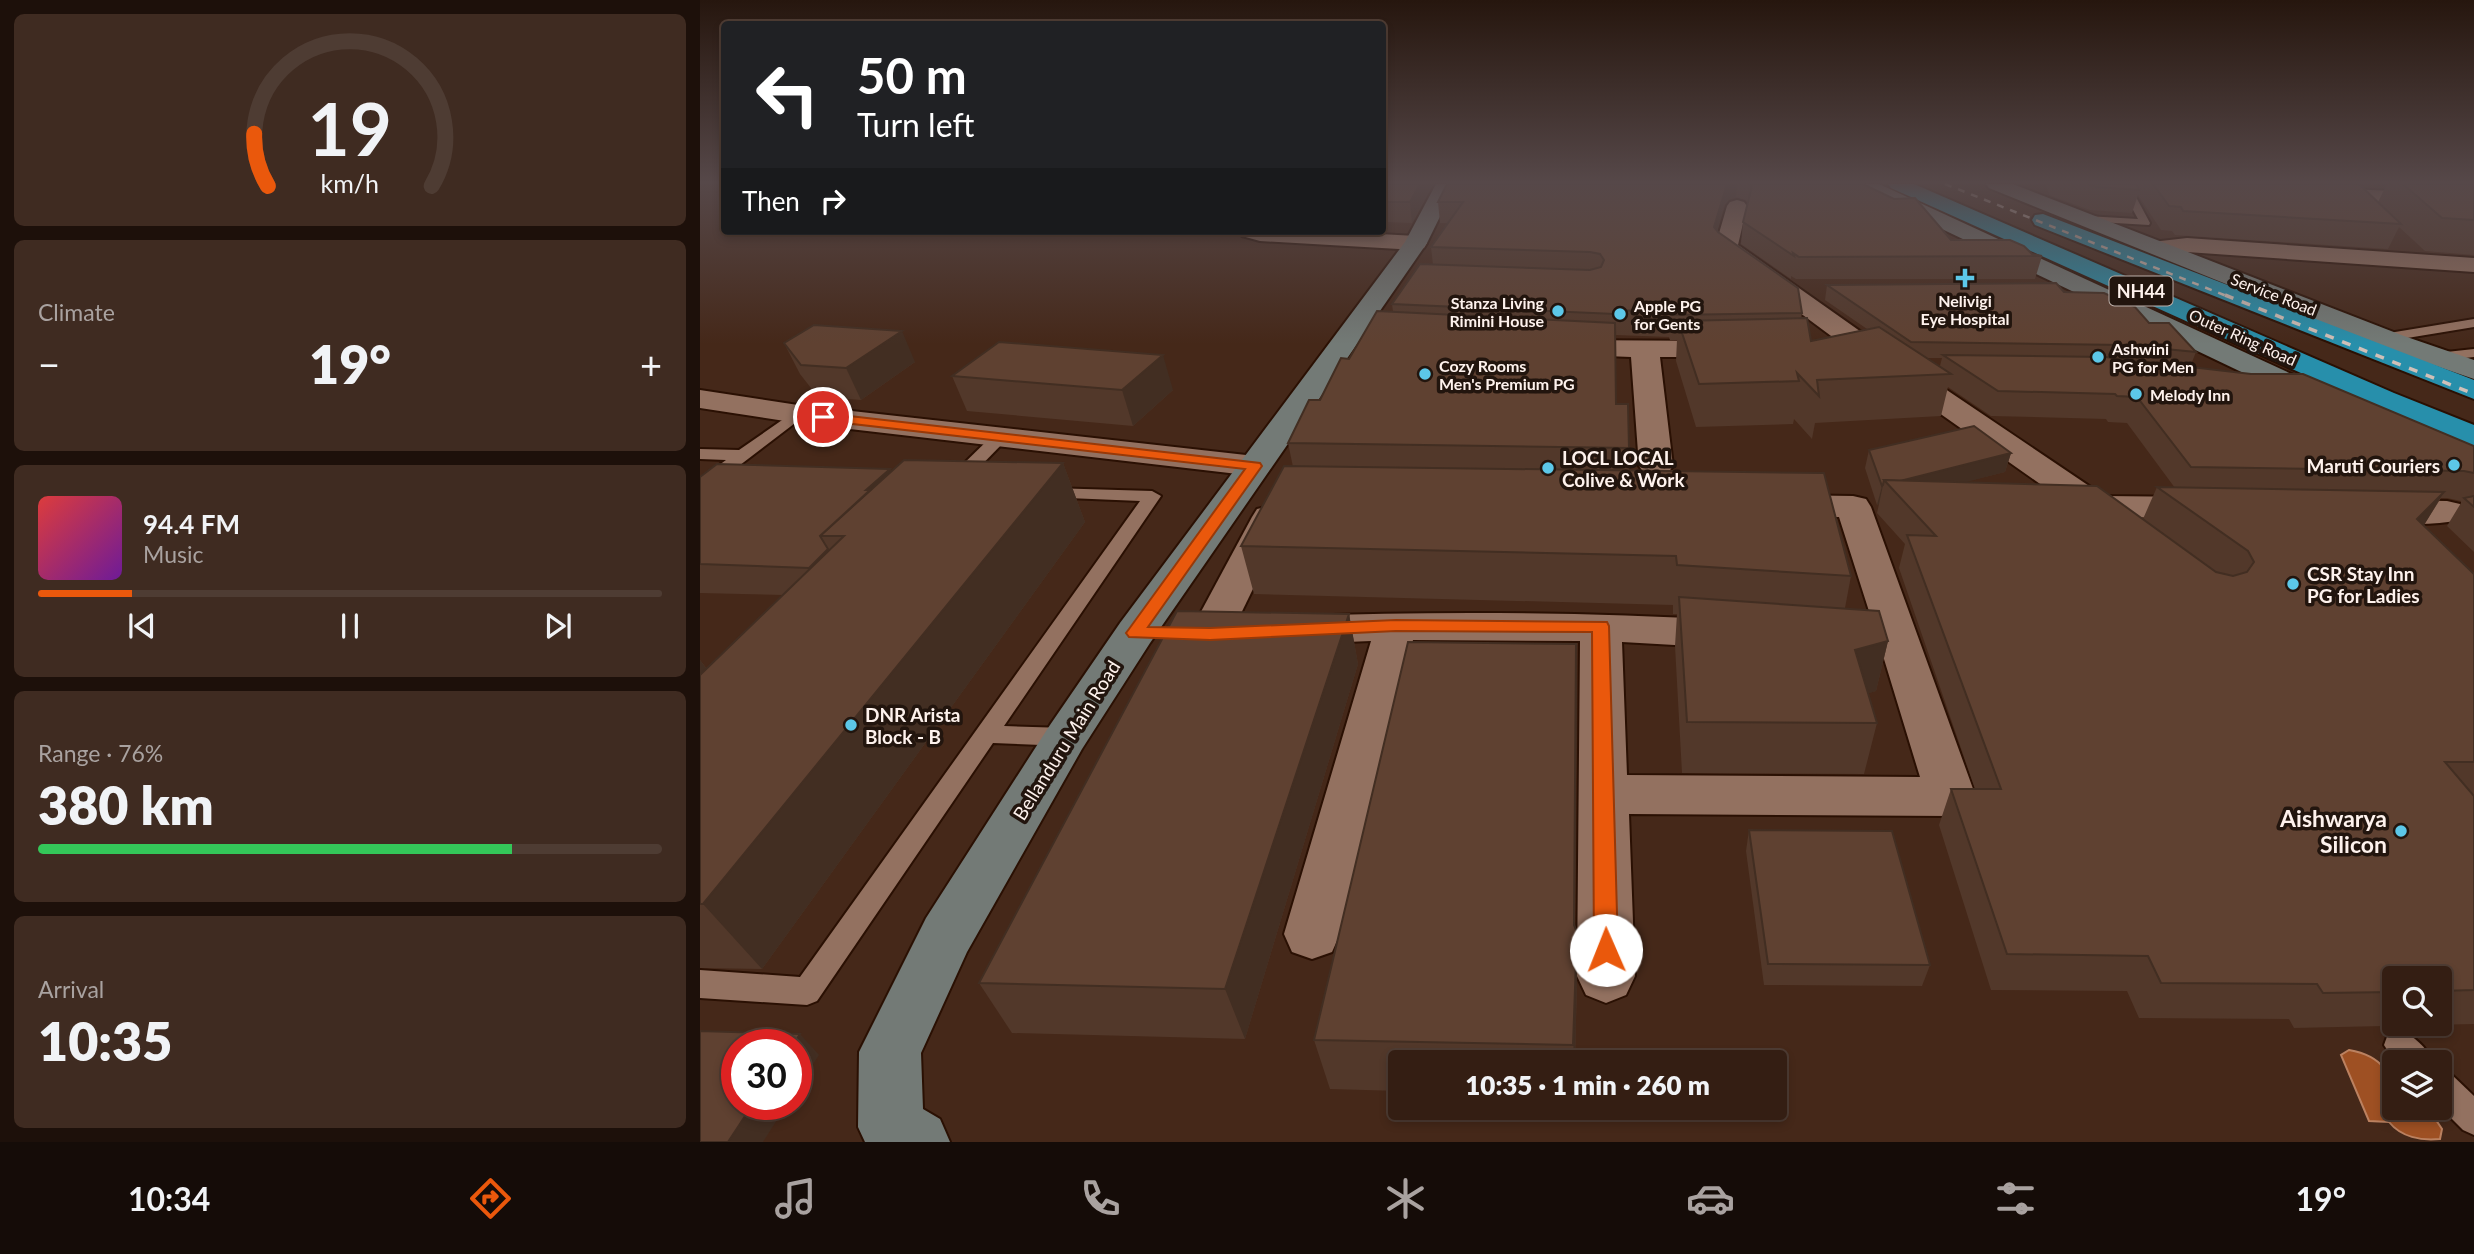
<!DOCTYPE html>
<html lang="en">
<head>
<meta charset="utf-8">
<style>
	:root { --surface:#341e13; --page:#3f2b21; --text:#f1f3f6; --muted:#a9a2a0; --line:#4e3c33; --accent:#ea580c }
	body { margin:0; font-family:Lato,sans-serif; background:var(--page); color:var(--text); height:100vh; display:flex; flex-direction:column; font-size:26px; white-space:nowrap }
	* { box-sizing:border-box; margin:0 }
	p { font-size:23px; color:var(--muted) }
	.icon { flex:none; width:38px; height:38px; fill:none; stroke:currentColor; stroke-width:2; stroke-linecap:round; stroke-linejoin:round }
	.map { position:relative; flex:1; overflow:hidden }
	.panel { display:flex; flex-direction:column; gap:14px; padding:14px; background:#1d100a; width:700px }
	.panel>* { flex:none }
	.top-card { position:absolute; left:21px; top:21px; width:665px; height:214px; border-radius:7px; box-shadow:0 4px 10px #0003,0 0 0 2px var(--line); background:#202124; color:#fff; overflow:hidden }
	.tools { position:absolute; left:1682px; top:966px; display:grid; gap:14px }
	.tools a { display:grid; place-items:center; width:70px; height:70px; border-radius:7px; background:var(--surface); box-shadow:0 4px 10px #0003,0 0 0 2px var(--line); font-size:35px }
	.speed { position:absolute; left:21px; top:1029px; display:flex; gap:14px; font-size:35px; font-weight:700; text-align:center }
	.speed>* { display:grid; place-content:center; width:91px; height:91px; border-radius:50%; background:var(--surface); box-shadow:0 4px 10px #0003,0 0 0 2px var(--line); line-height:1 }
	.speed .limit { border:10px solid #d22; background:#fff; color:#111 }
	.pin { position:absolute; display:grid; place-items:center; width:60px; height:60px; color:#fff; margin:-30px; border:4px solid #fff; border-radius:50%; box-shadow:0 2px 7px #0007 }
	.me { position:absolute; width:77px; margin:-38px; rotate:359deg; stroke-linejoin:round; filter:drop-shadow(0 0 5px #0008) }
	.turn { display:flex; align-items:center; gap:24px; height:147px; padding:0 21px; font-size:32px }
	.turn .icon { width:91px; height:91px; stroke-width:2.5 }
	.turn b { display:block; font-size:49px; line-height:60px }
	.then { display:flex; align-items:center; height:66px; padding:0 21px; background:#0003; gap:14px; font-size:26px }
	.big { font-size:52px; font-weight:800; line-height:1.1 }
	.panel .widget { flex:1; display:flex; flex-direction:column; justify-content:center; gap:10px; min-width:0; padding:0 24px; border-radius:10px; background:var(--page) }
	.panel .dial { align-items:center; gap:0 }
	.dial svg { height:182px; overflow:visible; fill:none; stroke:var(--line); stroke-width:7; stroke-linecap:round; text-anchor:middle }
	.dial text { fill:var(--text); stroke:none }
	.song { display:flex; align-items:center; gap:21px }
	.cover { width:84px; height:84px; border-radius:10px; background:linear-gradient(135deg,hsl(0 70% 55%),hsl(280 70% 35%)) }
	.played { height:7px; border-radius:4px; background:linear-gradient(90deg,var(--accent) 15%,var(--line) 15%) }
	.keys { display:flex; justify-content:space-around; direction:ltr }
	.heat { display:flex; justify-content:space-between; align-items:center; font-size:38px; direction:ltr }
	.charge { height:10px; border-radius:5px; background:linear-gradient(90deg,#34c759 76%,var(--line) 0) }
	.trip { position:absolute; left:688px; top:1050px; width:399px; height:70px; border-radius:7px; background:var(--surface); box-shadow:0 4px 10px #0003,0 0 0 2px var(--line); font-weight:800; line-height:70px; text-align:center }
	.menu { display:flex; height:112px; justify-content:space-around; align-items:center; background:#150c08; color:var(--muted) }
	.menu .icon { width:49px; height:49px }
	.menu .selected { color:var(--accent) }
	.menu b { font-size:32px; color:var(--text) }
	main { display:flex; flex:1; min-height:0 }
	.map>svg:first-child { display:block }
	.water { fill:#9e5023; stroke:#bb8160; stroke-width:2 }
	.lines { fill:none; stroke-linecap:round; stroke-linejoin:round }
	.lane-casing { stroke:#2a1003; stroke-width:4 }
	.street-casing { stroke:#2a1003; stroke-width:4 }
	.secondary-casing { stroke:#2a1003; stroke-width:4 }
	.highway-casing { stroke:#2a1003; stroke-width:4 }
	.lane { fill:#937160; fill-rule:evenodd }
	.street { fill:#937160; fill-rule:evenodd }
	.secondary { fill:#737a76; fill-rule:evenodd }
	.highway { fill:#278fab; fill-rule:evenodd }
	.rail-far1 { stroke:#d0c0b8; stroke-width:2.5; stroke-dasharray:7 7; stroke-linecap:butt }
	.rail { stroke:#d0c0b8; stroke-width:3.5; stroke-dasharray:9 9; stroke-linecap:butt }
	.wall { fill:#52382a; fill-rule:evenodd }
	.shaded-wall { fill:#422e22 }
	.building { fill:#5f4131; stroke:#422e22; stroke-width:2 }
	.route { fill:#ea580c; stroke:#983908; stroke-width:2 }
	.poi-dot { fill:#5cc7e8; stroke:#22150e; stroke-width:2.5 }
	.labels { text-anchor:middle; dominant-baseline:central; stroke-width:7; stroke-linejoin:round; paint-order:stroke }
	.far-street-label { font-size:16px; fill:#fef2ed; stroke:#22150e }
	.far-poi-label { font-size:16px; font-weight:bold; fill:#fef2ed; stroke:#22150e; text-anchor:start }
	.shield { fill:#22150e; stroke:#bcb0aa; stroke-width:2 }
	.shield-label { font-size:18px; font-weight:bold; fill:#fef2ed }
	.poi-label { font-size:19px; font-weight:bold; fill:#fef2ed; stroke:#22150e; text-anchor:start }
	.street-label { font-size:19px; fill:#fef2ed; stroke:#22150e }
	.near-poi-label { font-size:23px; font-weight:bold; fill:#fef2ed; stroke:#22150e; text-anchor:end }
</style>
</head>
<body>
<main>
<section class="panel">
<div class="widget dial"><svg viewBox="0 0 100 80">
<path d="M14 69A42 42 0 1 1 86 69"/>
<path d="M14 69A42 42 0 0 1 8 46" stroke="#ea580c"/>
<text x="50" y="56" font-size="32" font-weight="700">19</text>
<text x="50" y="72" font-size="11">km/h</text>
</svg></div>
<div class="widget"><p>Climate</p>
<div class="heat"><a>−</a><b class="big">19°</b><a>+</a></div>
</div>
<div class="widget">
<div class="song"><i class="cover"></i><div><b>94.4 FM</b><p>Music</p></div></div>
<div class="played"></div>
<div class="keys"><svg class="icon" aria-label="previous" viewBox="0 0 24 24"><path d="M18 5L8 12l10 7zM5 5v14"/></svg><svg class="icon" aria-label="pause" viewBox="0 0 24 24"><path d="M8 5v14M16 5v14"/></svg><svg class="icon" aria-label="next" viewBox="0 0 24 24"><path d="M6 5l10 7-10 7zM19 5v14"/></svg></div>
</div>
<div class="widget"><p>Range · 76%</p><b class="big">380 km</b><div class="charge"></div></div>
<div class="widget"><p>Arrival</p><b class="big">10:35</b></div>
</section>
<div class="map">
<svg width="1774" height="1142" viewBox="0 0 1774 1142">
	<rect width="100%" height="100%" fill="#452819"/>
	<path class="water" d="M1649,1050C1683,1056 1694,1074 1694,1108H1728L1742,1129L1740,1139C1721,1141 1701,1137 1689,1122L1669,1121L1641,1055Z"/>
	<g class="lines">
		<g class="lane-casing">
			<g id="lane">
				<path d="M1419,184H1429L1450,223L1449,225L1382,221L1381,219L1386,216L1438,219Z"/>
				<path d="M1774,319V327L1683,342L1676,338L1683,334Z"/>
				<path d="M1774,349V357L1737,361L1730,357L1737,353Z"/>
				<path d="M98,409L103,411L106,414L103,417L6,491L0,492V479L26,460L0,459V449L39,450Z"/>
				<path d="M299,433L305,435L307,438L305,441L263,484H251L248,480L251,476L293,435Z"/>
				<path d="M350,488L452,491L461,496L304,726L366,728L374,731L378,737L374,743L366,746L293,743L117,1001L107,1005L0,998V970L100,977L440,501L344,497L341,493L344,489Z"/>
				<path d="M1699,1030C1714,1036 1727,1047 1732,1062H1695L1684,1045L1688,1034Z"/>
				<path d="M1740,1069L1751,1074L1774,1096V1135L1763,1130L1740,1107Z"/>
			</g>
		</g>
		<g class="street-casing">
			<g id="street">
				<path d="M1651,189L1774,195V207L1669,202L1684,218L1681,223C1663,227 1650,208 1641,195L1644,191Z"/>
				<path d="M1037,200L1044,202L1047,206L1038,245L1174,341L1404,496L1499,497L1512,500L1517,508L1512,516L1499,519L1427,517L1423,524L1410,527L1397,524L1154,353L1018,252L1015,247L1027,206L1030,202Z"/>
				<path d="M539,231H625L716,236L724,238L727,243L724,248L716,250L560,241L542,236Z"/>
				<path d="M1487,238L1774,258V272L1487,252H1452L1449,247L1452,242Z"/>
				<path d="M865,340L1028,341L1038,343L1042,349L1038,355L1028,357H960L973,466L968,473L956,476L944,473L939,466L931,357L855,354L851,348L855,342Z"/>
				<path d="M0,390L98,405L555,456L567,459L572,466L567,473L555,476L98,423L0,408Z"/>
				<path d="M1081,495L1153,496L1166,499L1171,507L1276,797L1268,811L1251,816L929,814L935,976L926,995L906,1003L886,995L877,976L880,641L713,640L640,934L632,952L612,959L592,952L584,934L671,641L598,644L583,640L577,630L583,620L598,616C741,611 884,612 1027,620L1042,624L1048,634L1042,644L1027,648L922,642L927,775L1220,777L1184,659L1136,655L1121,651L1115,641L1121,631L1136,627L1175,630L1139,517H1081L1068,514L1063,506L1068,498Z"/>
				<path d="M1679,500L1747,501L1760,504L1765,512L1760,520C1732,526 1694,525 1666,519L1661,511L1666,503Z"/>
				<path d="M570,506L583,509L588,517L531,634L525,644L510,648L495,644L489,634L552,517L557,509Z"/>
			</g>
		</g>
		<g class="secondary-casing">
			<g id="secondary">
				<path d="M736,184H756L727,243L450,643L382,749L267,952L221,1053L223,1109L240,1119L250,1142H165L158,1127L159,1052L226,918L350,725L420,623L705,242Z"/>
				<path d="M1153,184H1179L1622,388L1626,394L1622,400L1611,403L1600,400L1156,188Z"/>
				<path d="M1286,184H1313L1704,336L1774,360V379L1684,348L1289,188Z"/>
			</g>
		</g>
		<g class="highway-casing">
			<g id="highway">
				<path d="M1188,184H1214L1694,393L1774,425V446L1672,405L1191,188Z"/>
				<path d="M1343,214L1774,380V399L1335,225L1332,220L1335,215Z"/>
			</g>
		</g>
		<use href="#lane" class="lane"/>
		<use href="#street" class="street"/>
		<use href="#secondary" class="secondary"/>
		<use href="#highway" class="highway"/>
		<path class="rail-far1" d="M1245,184L1529,297"/>
		<path class="rail" d="M1525,295L1774,394"/>
	</g>
	<g class="wall">
		<path d="M682,184H733L712,223L682,222Z"/>
		<path d="M747,184H1163L1251,240L1342,256L1335,279H1096L1091,276V279L1041,244L1043,222L1048,203L1046,200L1036,197L1029,199L1024,205L1017,231L1102,313L1101,318L1111,341L1167,329L1125,300L1127,285L1364,292L1449,323L1496,352L1490,367L1774,446V552L1747,526L1761,503V501L1747,498H1741L1724,525L1774,574V1024L1594,1028L1589,1019L1439,1018L1427,991L1291,990L1239,825L1251,789H1275L1199,568L1205,544L1177,513L1179,504L1177,505L1165,468L1169,450L1311,453L1305,472L1264,482L1443,519L1457,487L1475,488L1427,423L1408,422L1406,419L1291,416L1248,387L1241,416L1115,423L1112,439L1094,419L1093,424L996,427L976,361L977,340H970L969,337L915,335L916,404L929,448V471L1151,576L1145,608L1188,641L1176,691L1168,693L1177,723L1164,774L982,773L975,646L977,614H973V605L554,594L541,546L593,467L588,443L620,400L649,359L693,312L692,304L733,265L731,247L748,223H740L738,202ZM1227,358H1242L1240,366ZM1694,978H1740V1024H1694Z"/>
		<path d="M1346,184H1659L1678,202L1687,184H1774V255L1725,251L1699,227L1688,249L1475,235L1472,231L1461,230L1438,195L1432,213L1390,210L1349,195Z"/>
		<path d="M84,343L215,362L161,400L118,397L100,374Z"/>
		<path d="M252,376L473,390L433,426L267,411Z"/>
		<path d="M363,463L385,522L62,969L0,968V660L7,669L83,595L0,593V477L190,469L191,471Z"/>
		<path d="M649,614L658,664L545,1039L312,1033L279,983Z"/>
		<path d="M876,644L875,928L877,982L875,1062H700V1091L630,1089L614,1040Z"/>
		<path d="M1049,830L1230,965L1222,986L1064,985L1046,851Z"/>
	</g>
	<g class="shaded-wall">
		<path d="M720,184H733L712,223L710,202Z"/>
		<path d="M1027,184H1037L1036,197L1029,199L1024,205L1013,248L1014,227Z"/>
		<path d="M202,331L215,362L161,400L146,368Z"/>
		<path d="M463,355L473,390L433,426L422,390Z"/>
		<path d="M1311,453L1305,472L1201,499L1187,484Z"/>
		<path d="M363,463L385,522L62,969L3,904Z"/>
		<path d="M190,469L203,496L166,490Z"/>
		<path d="M1183,485L1179,504L1177,505L1182,486Z"/>
		<path d="M1744,492L1724,525L1717,519Z"/>
		<path d="M128,549L144,578L126,597L109,568Z"/>
		<path d="M649,614L658,664L545,1039L525,989Z"/>
		<path d="M1188,641L1176,691L1144,701L1155,650Z"/>
		<path d="M876,644L877,694L874,976V925Z"/>
		<path d="M0,660L12,676L0,687Z"/>
		<path d="M877,932V982L875,1062H873Z"/>
		<path d="M100,1034L119,1055L96,1090V1045H93Z"/>
		<path d="M53,1104H87L63,1142H28Z"/>
	</g>
	<g class="building">
		<path d="M682,184H720L710,202H682Z"/>
		<path d="M747,184H1027L1014,227L1018,232L1098,288L1102,313L971,315L970,312L915,310V314L692,304L720,264L890,270L901,267L904,260L900,254L890,252L731,247L763,202H738Z"/>
		<path d="M1050,184H1163L1194,199L1215,198L1251,240H1310L1324,246L1332,254L1342,256L1099,257L1093,253L1094,256L1043,222L1052,186Z"/>
		<path d="M1388,184H1436L1439,190L1397,187Z"/>
		<path d="M1453,184H1659L1701,224L1483,211L1481,207L1469,206Z"/>
		<path d="M1703,184H1774V220L1742,218Z"/>
		<path d="M1356,283L1364,292L1404,293L1435,307L1449,323H1469L1496,352L1424,345L1211,342L1127,285Z"/>
		<path d="M677,311L915,323L916,404H928L929,448L588,443L609,400H620L641,358L649,359Z"/>
		<path d="M1107,318L1111,341L1179,327L1251,374L1117,380L1119,396L1097,373L1099,381L999,384L978,321Z"/>
		<path d="M114,325L202,331L146,368L101,365L84,343Z"/>
		<path d="M299,342L463,355L422,390L252,376Z"/>
		<path d="M1243,355L1405,357L1551,374H1603L1774,446V473L1764,471L1491,467L1437,397L1417,396L1415,394L1298,391Z"/>
		<path d="M1274,426L1311,453L1200,481L1184,480L1183,485L1182,486L1169,450Z"/>
		<path d="M204,460L363,463L3,904H0V675L144,536H120Z"/>
		<path d="M17,464L190,469L166,490H170L120,536L128,549L109,568L0,564V477Z"/>
		<path d="M584,466L1124,473L1151,576L977,565L976,556L541,546Z"/>
		<path d="M1184,480L1397,486L1516,572L1533,576L1547,572L1554,562L1548,551L1457,487L1744,492L1717,519L1774,574V762H1745L1774,796V990L1740,991V978H1694V992L1623,993L1617,984L1461,983L1448,956L1307,954L1251,789H1301L1207,535L1236,536Z"/>
		<path d="M1774,496V507L1764,498Z"/>
		<path d="M979,597L1179,611L1188,641L1155,650L1177,723L987,722Z"/>
		<path d="M477,611L649,614L525,989L279,983Z"/>
		<path d="M708,642L876,644L874,925L877,932L873,1045L614,1040Z"/>
		<path d="M1049,830L1192,831L1230,965L1068,964Z"/>
		<path d="M0,1031L100,1034L93,1045H37V1104H53L28,1142H0Z"/>
	</g>
	<linearGradient id="sky" x2="0" y2="1"><stop stop-color="#26160e"/><stop offset="0.53" stop-color="#564849"/><stop offset="1" stop-color="#564849" stop-opacity="0"/></linearGradient>
	<rect width="1774" height="344" fill="url(#sky)"/>
	<path class="route" d="M123,413L560,463L562,466L448,627L510,628L696,620L907,622L909,626L918,950L914,957L906,961L898,957L894,950L892,632L696,631L510,640L429,637L426,633L429,629L545,469L118,420V414Z"/>
	<g class="poi-dot">
		<path d="M1261.5 267.5h7v7h7v7h-7v7h-7v-7h-7v-7h7z"/>
		<circle cx="858" cy="311" r="7"/>
		<circle cx="920" cy="314" r="7"/>
		<circle cx="1398" cy="357" r="7"/>
		<circle cx="725" cy="374" r="7"/>
		<circle cx="1436" cy="394" r="7"/>
		<circle cx="1754" cy="465" r="7"/>
		<circle cx="848" cy="468" r="7"/>
		<circle cx="1593" cy="584" r="7"/>
		<circle cx="151" cy="725" r="7"/>
		<circle cx="1701" cy="831" r="7"/>
	</g>
	<g class="labels">
		<g class="far-street-label">
			<text transform="translate(1574 294) rotate(21)">Service Road</text>
			<text transform="translate(1543 337) rotate(24)">Outer Ring Road</text>
		</g>
		<g class="far-poi-label">
			<text x="1265" y="300" text-anchor="middle">Nelivigi<tspan x="1265" dy="18">Eye Hospital</tspan></text>
			<text x="844" y="302" text-anchor="end">Stanza Living<tspan x="844" dy="18">Rimini House</tspan></text>
			<text x="934" y="305">Apple PG<tspan x="934" dy="18">for Gents</tspan></text>
			<text x="1412" y="348">Ashwini<tspan x="1412" dy="18">PG for Men</tspan></text>
			<text x="739" y="365">Cozy Rooms<tspan x="739" dy="18">Men's Premium PG</tspan></text>
			<text x="1450" y="394">Melody Inn</text>
		</g>
		<rect class="shield" x="1409.5" y="276.5" width="63" height="29" rx="5"/>
		<g class="shield-label">
			<text x="1441" y="291">NH44</text>
		</g>
		<g class="poi-label">
			<text x="862" y="457">LOCL LOCAL<tspan x="862" dy="22">Colive &amp; Work</tspan></text>
			<text x="1740" y="465" text-anchor="end">Maruti Couriers</text>
			<text x="1607" y="573">CSR Stay Inn<tspan x="1607" dy="22">PG for Ladies</tspan></text>
			<text x="165" y="714">DNR Arista<tspan x="165" dy="22">Block - B</tspan></text>
		</g>
		<g class="street-label">
			<text transform="translate(366 740) rotate(-58)">Bellanduru Main Road</text>
		</g>
		<g class="near-poi-label">
			<text x="1687" y="818">Aishwarya<tspan x="1687" dy="26">Silicon</tspan></text>
		</g>
	</g>
</svg>
<div class="tools">
<a><svg class="icon" aria-label="search" viewBox="0 0 24 24"><circle cx="10" cy="10" r="6"/><path d="M15 15l6 6"/></svg></a>
<a><svg class="icon" aria-label="layers" viewBox="0 0 24 24"><path d="M12 4l9 5-9 5-9-5zM3 14l9 5 9-5"/></svg></a>
</div>
<div class="speed"><div class="limit">30</div></div>
<div class="pin" style="left:123px;top:417px;background:#d93025"><svg class="icon" aria-label="arrive" viewBox="0 0 24 24"><path d="M6 21V4h12l-3 4 3 4H6"/></svg></div>
<svg class="me" style="left:906px;top:950px" viewBox="-20 -20 40 40"><circle r="19" fill="#fff"/><path d="M0-13L10 11 0 6-10 11z" fill="#ea580c"/></svg>
<div class="trip">10:35 · 1 min · 260 m</div>
<div class="top-card">
<div class="turn"><svg class="icon" aria-label="left" viewBox="0 0 24 24"><path d="M17 20v-9H6M10 6l-5 5 5 5"/></svg><div><b>50 m</b>Turn left</div></div>
<div class="then">Then<svg class="icon" aria-label="right" viewBox="0 0 24 24"><path d="M7 20v-9h11M14 6l5 5-5 5"/></svg></div>
</div>
</div>
</main>
<nav class="menu">
<b>10:34</b>
<svg class="icon selected" aria-label="directions" viewBox="0 0 24 24"><path d="M12 3l9 9-9 9-9-9zM9 14v-3h6M13 9l2 2-2 2"/></svg>
<svg class="icon" aria-label="music" viewBox="0 0 24 24"><path d="M9 18V5l10-2v13"/><circle cx="6" cy="18" r="3"/><circle cx="16" cy="16" r="3"/></svg>
<svg class="icon" aria-label="phone" viewBox="0 0 24 24"><path d="M5 4h4l2 5-3 2q2 4 5 5l2-3 5 2v4C11 20 4 13 5 4z"/></svg>
<svg class="icon" aria-label="climate" viewBox="0 0 24 24"><path d="M12 3v18M4 7l16 10M4 17L20 7"/></svg>
<svg class="icon" aria-label="car" viewBox="0 0 24 24"><path d="M5 17H2v-5l4-1 3-4h7l3 4 3 1v5h-3M9 17h6M6 11h13"/><circle cx="7" cy="17" r="2"/><circle cx="17" cy="17" r="2"/></svg>
<svg class="icon" aria-label="filters" viewBox="0 0 24 24"><path d="M4 7h16M4 17h16"/><circle cx="9" cy="7" r="2"/><circle cx="15" cy="17" r="2"/></svg>
<b>19°</b>
</nav>
</body>
</html>
